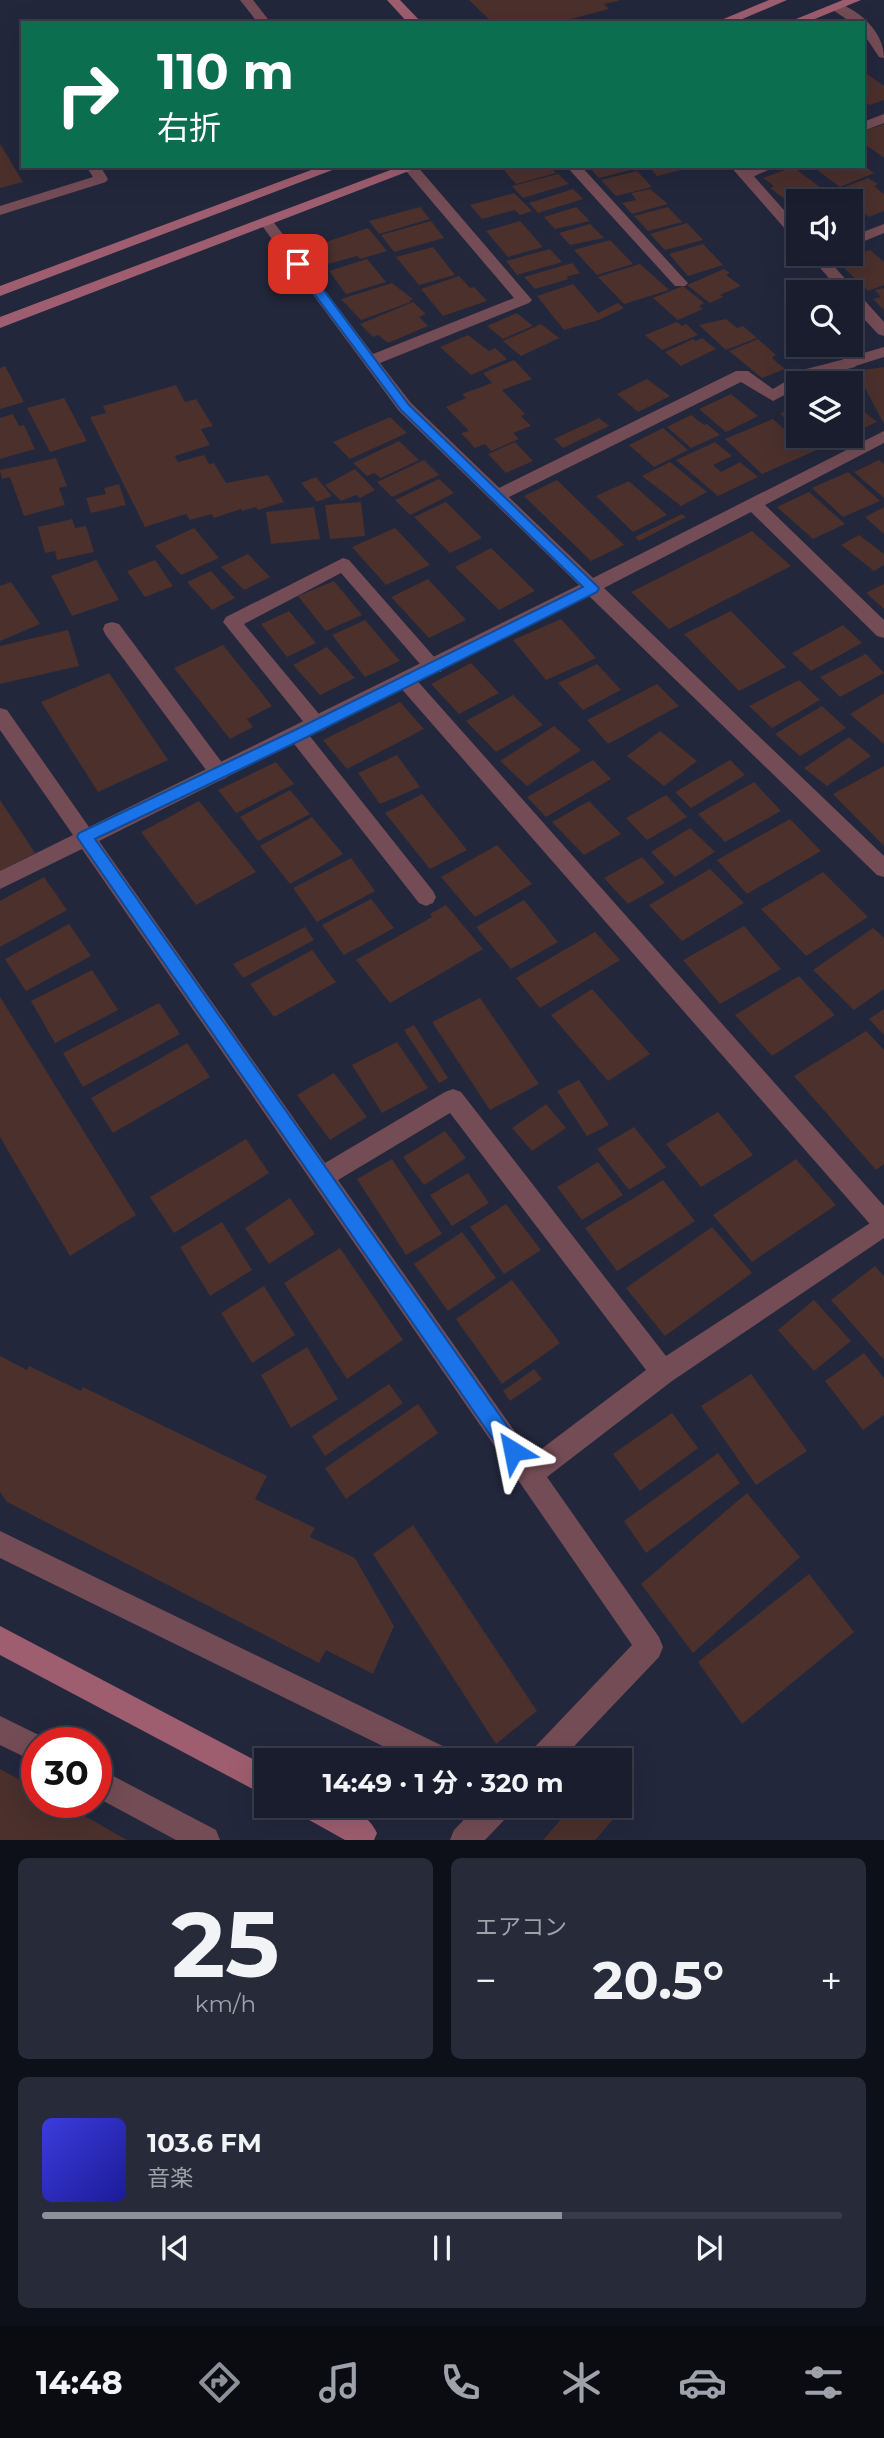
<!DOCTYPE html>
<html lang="ja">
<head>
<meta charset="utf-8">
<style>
	:root { --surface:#1a1d2d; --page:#272a39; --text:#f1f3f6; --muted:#9fa2aa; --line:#383b49; --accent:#8c9099 }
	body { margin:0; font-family:Montserrat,"Noto Sans JP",sans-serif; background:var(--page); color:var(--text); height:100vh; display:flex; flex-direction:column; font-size:26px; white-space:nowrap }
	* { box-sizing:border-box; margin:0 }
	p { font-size:23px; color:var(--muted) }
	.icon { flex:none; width:38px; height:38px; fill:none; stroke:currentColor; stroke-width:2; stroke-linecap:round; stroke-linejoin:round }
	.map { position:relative; height:1840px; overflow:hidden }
	.drawer { display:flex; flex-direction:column; gap:18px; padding:18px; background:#0e1019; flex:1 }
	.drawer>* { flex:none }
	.top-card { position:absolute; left:21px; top:21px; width:844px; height:147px; border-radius:0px; box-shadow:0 7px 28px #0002,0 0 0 2px var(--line); background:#0b6e4f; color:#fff; overflow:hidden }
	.tools { position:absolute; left:786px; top:189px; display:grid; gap:14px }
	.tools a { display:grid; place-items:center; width:77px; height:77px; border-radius:0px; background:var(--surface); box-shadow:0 7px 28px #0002,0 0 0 2px var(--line); font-size:35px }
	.speed { position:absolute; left:21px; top:1727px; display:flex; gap:14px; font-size:35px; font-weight:700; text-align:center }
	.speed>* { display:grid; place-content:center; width:91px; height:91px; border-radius:50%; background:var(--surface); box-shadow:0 7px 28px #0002,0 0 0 2px var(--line); line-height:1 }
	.speed .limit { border:10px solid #d22; background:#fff; color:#111 }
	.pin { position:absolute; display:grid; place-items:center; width:60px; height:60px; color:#fff; margin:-30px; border-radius:14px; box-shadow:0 4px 10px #0006 }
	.me { position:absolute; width:77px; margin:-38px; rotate:325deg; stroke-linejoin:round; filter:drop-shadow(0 0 5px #0008) }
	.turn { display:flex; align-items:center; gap:24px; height:147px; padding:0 21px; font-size:32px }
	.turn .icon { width:91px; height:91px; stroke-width:2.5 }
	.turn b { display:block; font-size:49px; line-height:60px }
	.big { font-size:52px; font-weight:700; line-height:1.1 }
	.drawer .widget { flex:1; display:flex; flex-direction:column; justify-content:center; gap:10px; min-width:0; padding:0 24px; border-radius:10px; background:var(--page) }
	.drawer .dial { align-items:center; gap:0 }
	.dial b { font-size:91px; line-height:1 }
	.song { display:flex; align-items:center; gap:21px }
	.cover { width:84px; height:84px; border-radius:10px; background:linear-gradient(135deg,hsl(240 70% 55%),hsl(240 70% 35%)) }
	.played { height:7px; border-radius:4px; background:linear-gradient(90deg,var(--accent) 65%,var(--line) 65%) }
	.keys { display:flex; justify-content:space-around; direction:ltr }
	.heat { display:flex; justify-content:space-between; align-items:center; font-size:38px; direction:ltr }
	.drawer .tiles { flex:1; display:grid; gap:18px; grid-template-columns:1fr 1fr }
	.widget:last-child { grid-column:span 2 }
	.trip { position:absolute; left:254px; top:1748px; width:378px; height:70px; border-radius:0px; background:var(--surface); box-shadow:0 7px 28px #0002,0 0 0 2px var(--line); font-weight:700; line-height:70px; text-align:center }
	.tabs { display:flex; height:112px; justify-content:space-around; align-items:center; background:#0a0c12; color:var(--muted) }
	.tabs .icon { width:49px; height:49px }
	.tabs .selected { color:var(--accent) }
	.tabs b { font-size:32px; color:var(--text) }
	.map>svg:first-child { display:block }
	.building { fill:#4b302c }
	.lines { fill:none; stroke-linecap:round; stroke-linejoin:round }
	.path { stroke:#717688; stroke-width:2.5; stroke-dasharray:5 2.5; stroke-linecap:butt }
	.lane { fill:#744c56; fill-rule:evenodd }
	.street { fill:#744c56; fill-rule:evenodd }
	.secondary { fill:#9e5e70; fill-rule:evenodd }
	.route { fill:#1a73e8; stroke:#114b97; stroke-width:2 }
</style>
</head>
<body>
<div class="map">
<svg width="884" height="1840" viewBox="0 0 884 1840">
	<rect width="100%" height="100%" fill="#22273c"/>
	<g class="building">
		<path d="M469,0H618V1L604,4L609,9L555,23H493Z"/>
		<path d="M863,71L884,86V100L870,105L863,101Z"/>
		<path d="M884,124V158L863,143V131Z"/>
		<path d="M0,144L23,182L0,188Z"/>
		<path d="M863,165L874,173L840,187L812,166Z"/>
		<path d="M514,166H550L556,173L516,184L504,170Z"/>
		<path d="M588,166H642V167L599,178Z"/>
		<path d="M649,166H693V167L657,176Z"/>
		<path d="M793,167L824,190L791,204L770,188L774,186L763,178Z"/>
		<path d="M637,171L652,187L616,196L601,180Z"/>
		<path d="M558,174L569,184L523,198L512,186Z"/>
		<path d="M868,178L878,184L874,186L884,194V211L869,217L834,191Z"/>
		<path d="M573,189L583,199L538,213L529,203Z"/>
		<path d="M650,189L668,204L632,214L622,203L636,200L631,193Z"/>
		<path d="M829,191L844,201H803Z"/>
		<path d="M514,193L532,211L520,215L515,210L482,219L470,205Z"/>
		<path d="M420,207L430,219L379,234L369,221Z"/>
		<path d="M576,207L590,221L555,229L544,217Z"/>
		<path d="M668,207L682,222L648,231L634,216Z"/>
		<path d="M431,221L444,238L394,252L381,235Z"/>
		<path d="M520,221L543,247L508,257L486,231Z"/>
		<path d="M687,223L703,240L665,250L650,234Z"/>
		<path d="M590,224L604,238L570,245L559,233Z"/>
		<path d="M368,228L387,251L360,259L357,256L317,267L305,249Z"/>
		<path d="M610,240L633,264L597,275L574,250Z"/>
		<path d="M703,244L723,265L688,276L669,254Z"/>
		<path d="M433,247L455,275L419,285L396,257Z"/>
		<path d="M550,249L562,262L517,275L506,261Z"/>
		<path d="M870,250L884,262V285L868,291L837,261Z"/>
		<path d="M367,259L386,282L346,294L329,271Z"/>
		<path d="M572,263L580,273L566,277L569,279L535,289L524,277Z"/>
		<path d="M640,264L669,290L624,304L598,277Z"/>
		<path d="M724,269L730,273L726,275L741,286L720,295L723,297L710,303L687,285Z"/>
		<path d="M459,276L470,288L474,287L487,301L443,316L421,289Z"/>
		<path d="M392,283L413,299L409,301L411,302L361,320L341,299Z"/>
		<path d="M573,284L598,313L618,303L624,308L599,320L564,330L537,296Z"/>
		<path d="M683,286L704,303L699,306L703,309L678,320L653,298Z"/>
		<path d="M884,288V310L873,299L881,297L875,290Z"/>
		<path d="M413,302L426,314L419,317L428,326L388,343L378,335L373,337L360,324Z"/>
		<path d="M517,313L533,326L503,339L487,326Z"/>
		<path d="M726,319L737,328L743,326L757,338L726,350L699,325Z"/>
		<path d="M677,322L682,326L686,324L698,335L662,350L645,335Z"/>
		<path d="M541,324L559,338L521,356L503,341Z"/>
		<path d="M468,335L489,351L495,348L507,359L471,375L440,347Z"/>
		<path d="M702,338L716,349L681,366L665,352L693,339L696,341Z"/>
		<path d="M758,339L776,355L772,358L785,369L762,378L729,351Z"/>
		<path d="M514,360L532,379L502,390L525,414L521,416L531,426L513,433L519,439L491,451L485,444L475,448L461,433L469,431L446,407L466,398L462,394L492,383L483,373Z"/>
		<path d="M5,366L24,402L0,409V368Z"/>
		<path d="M884,367V424L856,371Z"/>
		<path d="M647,379L670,396L638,412L617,394Z"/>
		<path d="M176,385L185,402L196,399L213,426L201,429L210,445L175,456L178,462L204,455L209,464L214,463L226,483L268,475L284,502L258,510L256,507L242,511L241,509L214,518L212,514L190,520L186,514L145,527L90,417L106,413L103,406Z"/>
		<path d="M731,394L758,416L726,432L699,409Z"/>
		<path d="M64,398L87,441L50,452L27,408Z"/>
		<path d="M850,400L877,422L850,434Z"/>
		<path d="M789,409L798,416V428L780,414Z"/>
		<path d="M13,414L19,426L24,425L35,449L0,459V418Z"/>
		<path d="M691,415L704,425L707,424L720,435L691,448L667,427Z"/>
		<path d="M390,417L407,433L350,459L333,442Z"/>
		<path d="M599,418L609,426L563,448L554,439Z"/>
		<path d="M773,419L784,429L793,426L798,430V436H804L819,449L762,474L725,439Z"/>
		<path d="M663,428L688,450L654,467L629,445Z"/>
		<path d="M807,436H822L829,441L820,446Z"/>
		<path d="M399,441L419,460L381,478L374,473L367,476L353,463Z"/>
		<path d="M515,442L533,461L506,473L488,454Z"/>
		<path d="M715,442L732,456L713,465L721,472L740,462L758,477L718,496L676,460Z"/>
		<path d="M56,458L67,486L59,488L65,505L24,516L10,477L2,479L0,470Z"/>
		<path d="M424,460L439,475L392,497L377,482Z"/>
		<path d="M879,460L884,464V498L854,472Z"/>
		<path d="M670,462L707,492L681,506L642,476Z"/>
		<path d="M355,469L375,490L360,498L356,495L341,501L325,485Z"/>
		<path d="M848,472L880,501L843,517L812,488Z"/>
		<path d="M316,477L332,496L317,502L301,483Z"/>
		<path d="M439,479L454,493L410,515L395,500Z"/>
		<path d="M557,480L624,545L591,561L524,496Z"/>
		<path d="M629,481L667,515L633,532L596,496Z"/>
		<path d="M119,484L126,505L91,513L86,498L106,494L104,488Z"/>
		<path d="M809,492L845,524L813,539L777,507Z"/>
		<path d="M361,502L365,536L330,539L325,505Z"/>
		<path d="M446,502L482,538L450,553L414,517Z"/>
		<path d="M314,507L320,539L271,544L266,512Z"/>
		<path d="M884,507V534L865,517Z"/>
		<path d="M682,514L686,517L639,541L635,537Z"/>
		<path d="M72,519L75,528L86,526L94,552L57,560L55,551L45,553L38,527Z"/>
		<path d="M194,528L219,558L181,575L155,546Z"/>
		<path d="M395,528L430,565L386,585L352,547Z"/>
		<path d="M752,531L791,566L669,629L631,592Z"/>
		<path d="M859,535L884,554V565L874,571L841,545Z"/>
		<path d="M491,548L535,591L499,610L455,567Z"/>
		<path d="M248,554L270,577L244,590L221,567Z"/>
		<path d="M96,560L119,600L72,616L51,576Z"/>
		<path d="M155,560L173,586L145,597L127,571Z"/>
		<path d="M211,571L235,598L212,610L187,582Z"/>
		<path d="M428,579L466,620L429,638L391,597Z"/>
		<path d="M334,581L362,615L326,631L298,596Z"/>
		<path d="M11,582L40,624L0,641V586Z"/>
		<path d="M884,584V609L866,593Z"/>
		<path d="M289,611L316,643L287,657L261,624Z"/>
		<path d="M731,611L786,667L739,691L684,634Z"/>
		<path d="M561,619L596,658L546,680L513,640Z"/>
		<path d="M365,620L400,661L365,677L332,635Z"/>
		<path d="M843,625L862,643L811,671L792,653Z"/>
		<path d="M68,630L79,666L0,684V646Z"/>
		<path d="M223,645L272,706L247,719L253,727L230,739L174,668Z"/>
		<path d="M327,647L355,678L320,695L293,665Z"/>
		<path d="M866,654L884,673L840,697L820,677Z"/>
		<path d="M471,663L499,693L459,714L431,684Z"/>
		<path d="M597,664L621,690L583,710L558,683Z"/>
		<path d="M109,673L168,760L98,792L41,702Z"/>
		<path d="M799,680L820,700L772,728L749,706Z"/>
		<path d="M657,684L679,706L608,744L587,720Z"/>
		<path d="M884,693V744L850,714Z"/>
		<path d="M513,695L543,725L496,752L466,721Z"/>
		<path d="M400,702L424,729L347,769L323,740Z"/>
		<path d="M822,706L846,728L800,756L775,734Z"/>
		<path d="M554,726L581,750L527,786L500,761Z"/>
		<path d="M660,731L697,761L664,786L627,756Z"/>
		<path d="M849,737L871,756L827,786L804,768Z"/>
		<path d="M397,755L420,787L380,804L358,773Z"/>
		<path d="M593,760L611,779L546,817L527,797Z"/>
		<path d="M730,760L745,775L691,808L675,792Z"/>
		<path d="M276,762L294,784L236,813L218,790Z"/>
		<path d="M884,766V846L833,794Z"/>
		<path d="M754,782L781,811L725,842L698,814Z"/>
		<path d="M290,790L310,814L258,841L240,817Z"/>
		<path d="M422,794L467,850L430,869L385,813Z"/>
		<path d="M666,795L687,817L647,840L626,818Z"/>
		<path d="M0,800L35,853L0,871Z"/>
		<path d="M199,801L256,872L196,905L141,832Z"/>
		<path d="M589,801L621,834L584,855L552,822Z"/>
		<path d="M312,817L343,854L290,884L260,846Z"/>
		<path d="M790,819L821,851L747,894L717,860Z"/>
		<path d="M690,828L715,852L675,877L651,852Z"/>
		<path d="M497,845L532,884L475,917L441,877Z"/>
		<path d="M642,857L665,883L628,904L604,878Z"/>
		<path d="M351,858L375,891L317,922L293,888Z"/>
		<path d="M710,869L744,903L682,941L649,905Z"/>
		<path d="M823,872L868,917L806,956L761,909Z"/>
		<path d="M44,877L67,910L0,947V901Z"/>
		<path d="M371,899L394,928L344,955L322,925Z"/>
		<path d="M524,900L558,942L511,969L476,927Z"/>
		<path d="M446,905L483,949L390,1003L356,960L432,917L430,914Z"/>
		<path d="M69,924L91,956L26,991L5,959Z"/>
		<path d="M744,926L781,969L720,1004L683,960Z"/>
		<path d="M305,927L314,940L243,978L233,964Z"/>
		<path d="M873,928L884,938V989L854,1010L813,970Z"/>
		<path d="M595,932L620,960L540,1008L516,978Z"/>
		<path d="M312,950L336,982L274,1017L250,984Z"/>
		<path d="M92,970L118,1010L55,1043L31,1001Z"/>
		<path d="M799,976L835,1015L772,1056L735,1015Z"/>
		<path d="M592,989L650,1054L608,1081L551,1015Z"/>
		<path d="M0,997L136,1215L70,1256L0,1137Z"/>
		<path d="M480,998L539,1084L490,1110L432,1022Z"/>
		<path d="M159,1003L180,1034L83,1087L63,1053Z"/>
		<path d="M884,1009V1035L869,1019Z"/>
		<path d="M414,1025L448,1078L439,1083L404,1030Z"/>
		<path d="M866,1031L884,1050V1164L876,1170L794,1076Z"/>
		<path d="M397,1042L428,1088L382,1113L352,1065Z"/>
		<path d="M187,1043L210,1077L113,1133L91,1098Z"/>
		<path d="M334,1073L367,1117L330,1140L297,1095Z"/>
		<path d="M579,1080L609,1125L587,1136L557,1091Z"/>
		<path d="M546,1104L566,1128L532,1151L512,1128Z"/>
		<path d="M718,1112L753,1155L701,1187L666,1144Z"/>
		<path d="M634,1127L666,1167L629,1190L597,1149Z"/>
		<path d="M445,1131L466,1158L424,1185L403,1157Z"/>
		<path d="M246,1139L269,1173L174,1233L150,1197Z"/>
		<path d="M392,1159L442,1234L406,1255L357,1179Z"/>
		<path d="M796,1159L836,1205L752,1262L713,1215Z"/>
		<path d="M598,1162L623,1195L582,1220L557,1187Z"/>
		<path d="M468,1173L489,1203L452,1226L430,1195Z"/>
		<path d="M663,1180L695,1221L617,1271L585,1228Z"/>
		<path d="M290,1198L315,1234L269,1264L245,1228Z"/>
		<path d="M506,1204L541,1250L504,1274L470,1227Z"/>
		<path d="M222,1222L252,1270L210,1296L180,1247Z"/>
		<path d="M712,1227L752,1273L665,1336L626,1288Z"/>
		<path d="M462,1232L496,1278L448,1311L414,1264Z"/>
		<path d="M340,1248L403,1340L347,1379L284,1283Z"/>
		<path d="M875,1266L884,1276V1360L831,1300Z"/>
		<path d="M512,1280L560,1343L502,1384L456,1319Z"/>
		<path d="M264,1286L295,1335L252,1363L221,1313Z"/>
		<path d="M814,1300L851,1341L814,1371L778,1330Z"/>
		<path d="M307,1347L338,1399L291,1428L261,1375Z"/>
		<path d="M864,1353L884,1378V1415L863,1430L825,1381Z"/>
		<path d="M0,1356L27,1370L29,1366L81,1391L83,1387L267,1476L255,1499L315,1528L310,1537L355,1558L394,1626L373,1674L326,1650L319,1663L7,1502L0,1492Z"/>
		<path d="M534,1369L542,1379L510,1401L503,1391Z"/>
		<path d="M751,1374L807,1451L756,1485L701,1406Z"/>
		<path d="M389,1384L403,1403L325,1456L312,1436Z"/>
		<path d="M418,1404L438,1433L346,1499L325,1468Z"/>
		<path d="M672,1413L698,1448L640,1491L613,1454Z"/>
		<path d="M718,1453L740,1483L646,1553L624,1521Z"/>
		<path d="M747,1493L800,1557L693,1653L641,1584Z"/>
		<path d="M413,1525L537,1711L496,1744L373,1554Z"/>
		<path d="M809,1574L854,1632L742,1724L698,1662Z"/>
		<path d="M0,1769L37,1789V1802H60L127,1840H0Z"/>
		<path d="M620,1784L632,1798L595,1840H543L573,1806H620Z"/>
	</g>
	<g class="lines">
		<path class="path" d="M477,166L480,169"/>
		<g class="lane">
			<path d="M240,0H253L271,23H258Z"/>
			<path d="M884,114V123L863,131V122Z"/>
			<path d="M86,166H100L108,179L106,182L0,215V206L93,177Z"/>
			<path d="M757,166H777L746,180L739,176Z"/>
			<path d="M884,224V233L850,247V237Z"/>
			<path d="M849,358L855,359L857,363L855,367C841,370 809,383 798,383V388L773,401L741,382L503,500H491L488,496L491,492L736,371H748L773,389L806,369Z"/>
			<path d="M343,558L349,560L443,667L441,672H427L341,573L244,624L324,720L327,725L324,730L317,732L310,730L223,622L226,617Z"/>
			<path d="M112,622L119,624L226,768L229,773L226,778L219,781L212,778L105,634L103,629L105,624Z"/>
			<path d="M406,674L413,676L884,1206V1234L876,1231L399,686L397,681L399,676Z"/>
			<path d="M298,728L305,730L433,891L436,897L433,903L426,906L419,903L291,740L288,735L291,730Z"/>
		</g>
		<g class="street">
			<path d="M838,3C861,11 884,33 884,58L879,57L863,33V23H852L833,10L832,7Z"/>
			<path d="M405,166H417L532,300L529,303L380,363L411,403L593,578L884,431V443L765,505L884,620V638L877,636L751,512L604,588L884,856V877L877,875L589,596L99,841L325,1163L445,1092L453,1089L461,1092L666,1356L884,1214V1238L672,1381L547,1477L659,1637L663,1647L659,1657L561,1760H528L532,1750L632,1645L82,849L0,889V871L73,835L0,730V708L7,710L89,827L579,585L399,411L260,223L262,220H272L373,354L514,298L406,171ZM450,1113L646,1370L532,1456L338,1180Z"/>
			<path d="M566,166H581L685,280L688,283L685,286H675Z"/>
			<path d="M730,166H745L798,226V239L793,238Z"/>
			<path d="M808,254H823L884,322V336L878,334L850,304V292H841Z"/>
			<path d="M884,347V357L849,368L841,363L843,359Z"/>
			<path d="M0,1531L451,1750L455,1760H411L0,1558Z"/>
			<path d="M0,1716L47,1739L49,1743H37V1763L0,1745Z"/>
			<path d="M96,1767L216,1830L220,1840H176L96,1797Z"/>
			<path d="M477,1806H512L508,1816L485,1840H450L454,1830Z"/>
		</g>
		<g class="secondary">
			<path d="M387,0H400L422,23H408Z"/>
			<path d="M769,0H787L733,23H714Z"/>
			<path d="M843,0H861L805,23H786Z"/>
			<path d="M322,166H343L0,296V286Z"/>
			<path d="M401,166H422L0,328V317Z"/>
			<path d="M0,1626L266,1766V1796L0,1655Z"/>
			<path d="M298,1806C325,1806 364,1803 377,1833L374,1840H345L302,1816Z"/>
		</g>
	</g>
	<path class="route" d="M298,260L302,261L409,405L599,588L597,592L303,739L95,839L520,1444L523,1451L520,1458L513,1461L506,1458L77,837L79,833L293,731L583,587L401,410L292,264Z"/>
</svg>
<div class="tools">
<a><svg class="icon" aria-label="sound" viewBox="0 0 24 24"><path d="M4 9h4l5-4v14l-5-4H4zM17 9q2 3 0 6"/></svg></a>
<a><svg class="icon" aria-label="search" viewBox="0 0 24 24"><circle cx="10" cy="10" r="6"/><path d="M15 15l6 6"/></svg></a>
<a><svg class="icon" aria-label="layers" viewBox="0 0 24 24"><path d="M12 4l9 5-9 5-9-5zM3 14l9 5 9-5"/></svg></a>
</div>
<div class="speed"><div class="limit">30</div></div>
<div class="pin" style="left:298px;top:264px;background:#d93025"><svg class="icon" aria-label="arrive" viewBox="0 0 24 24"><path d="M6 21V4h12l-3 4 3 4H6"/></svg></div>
<svg class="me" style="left:513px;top:1451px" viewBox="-20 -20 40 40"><path d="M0-17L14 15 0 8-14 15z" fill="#1a73e8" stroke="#fff" stroke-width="4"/></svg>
<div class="trip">14:49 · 1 分 · 320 m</div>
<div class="top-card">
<div class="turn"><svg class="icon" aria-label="right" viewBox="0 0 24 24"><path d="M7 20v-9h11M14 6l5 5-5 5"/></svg><div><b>110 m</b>右折</div></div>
</div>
</div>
<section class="drawer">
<div class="tiles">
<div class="widget dial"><b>25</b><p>km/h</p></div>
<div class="widget"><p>エアコン</p>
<div class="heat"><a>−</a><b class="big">20.5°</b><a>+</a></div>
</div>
<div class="widget">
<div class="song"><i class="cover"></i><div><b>103.6 FM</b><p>音楽</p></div></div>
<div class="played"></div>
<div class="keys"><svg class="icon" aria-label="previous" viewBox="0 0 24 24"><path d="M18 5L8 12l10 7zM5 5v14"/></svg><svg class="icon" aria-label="pause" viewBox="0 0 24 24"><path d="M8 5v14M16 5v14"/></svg><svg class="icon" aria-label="next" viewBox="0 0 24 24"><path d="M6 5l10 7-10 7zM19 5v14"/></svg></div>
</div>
</div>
</section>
<nav class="tabs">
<b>14:48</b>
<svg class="icon selected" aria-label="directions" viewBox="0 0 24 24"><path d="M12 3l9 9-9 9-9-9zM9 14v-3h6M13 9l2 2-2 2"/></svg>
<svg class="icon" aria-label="music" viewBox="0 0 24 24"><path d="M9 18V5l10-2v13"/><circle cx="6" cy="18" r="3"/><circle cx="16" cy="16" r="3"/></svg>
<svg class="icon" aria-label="phone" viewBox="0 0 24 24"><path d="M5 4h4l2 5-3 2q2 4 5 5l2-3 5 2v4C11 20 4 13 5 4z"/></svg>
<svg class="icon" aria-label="climate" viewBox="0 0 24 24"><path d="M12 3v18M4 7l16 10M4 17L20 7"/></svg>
<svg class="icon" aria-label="car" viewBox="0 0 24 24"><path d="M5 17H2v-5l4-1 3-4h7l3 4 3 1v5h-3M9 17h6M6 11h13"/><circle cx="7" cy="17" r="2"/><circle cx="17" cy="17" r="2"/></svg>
<svg class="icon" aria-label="filters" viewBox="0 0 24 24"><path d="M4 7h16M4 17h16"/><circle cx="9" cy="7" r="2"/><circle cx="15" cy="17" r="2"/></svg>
</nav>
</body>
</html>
